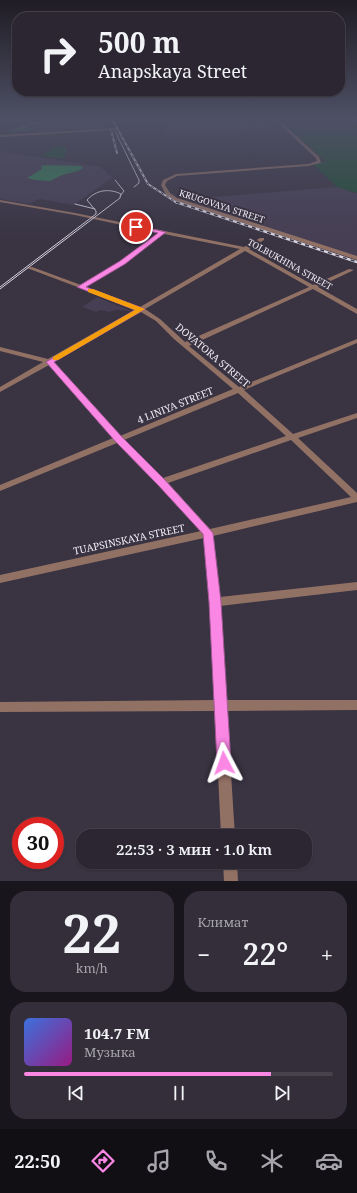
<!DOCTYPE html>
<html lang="ru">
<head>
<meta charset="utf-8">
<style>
	:root { --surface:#2b2632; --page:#332e3a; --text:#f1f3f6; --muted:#a6a5ac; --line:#47434d; --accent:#fb87e5 }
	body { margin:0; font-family:"Noto Serif",serif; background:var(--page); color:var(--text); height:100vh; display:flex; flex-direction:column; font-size:15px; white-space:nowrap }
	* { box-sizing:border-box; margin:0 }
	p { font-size:13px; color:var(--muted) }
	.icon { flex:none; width:22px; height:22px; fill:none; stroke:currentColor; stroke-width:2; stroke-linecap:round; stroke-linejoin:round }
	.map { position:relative; height:881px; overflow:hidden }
	.panel { display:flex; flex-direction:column; gap:10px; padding:10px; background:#18151c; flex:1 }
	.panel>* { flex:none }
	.top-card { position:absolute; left:12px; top:12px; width:333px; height:84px; border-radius:16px; box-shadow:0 1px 3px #0004,0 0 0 1px var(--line); background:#2b2632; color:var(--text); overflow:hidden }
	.speed { position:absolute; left:12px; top:817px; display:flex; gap:8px; font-size:20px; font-weight:700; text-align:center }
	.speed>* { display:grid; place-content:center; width:52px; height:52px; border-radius:50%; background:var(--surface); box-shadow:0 1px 3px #0004,0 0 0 1px var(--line); line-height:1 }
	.speed .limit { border:6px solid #d22; background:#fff; color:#111 }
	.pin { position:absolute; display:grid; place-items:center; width:34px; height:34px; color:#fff; margin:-17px; border:2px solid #fff; border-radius:50%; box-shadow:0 1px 4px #0007 }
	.me { position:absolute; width:44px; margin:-22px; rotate:356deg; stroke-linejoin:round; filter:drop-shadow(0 0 3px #0008) }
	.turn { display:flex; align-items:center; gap:14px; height:84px; padding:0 20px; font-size:18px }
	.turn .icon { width:52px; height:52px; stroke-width:2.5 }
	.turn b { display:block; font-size:28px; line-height:34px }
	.big { font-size:30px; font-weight:600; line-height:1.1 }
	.panel .card { flex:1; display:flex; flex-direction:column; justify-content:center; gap:6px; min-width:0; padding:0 14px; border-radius:16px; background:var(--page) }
	.panel .dial { align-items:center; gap:0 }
	.dial b { font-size:52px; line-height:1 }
	.song { display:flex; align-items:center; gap:12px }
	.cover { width:48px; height:48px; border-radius:6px; background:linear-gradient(135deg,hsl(220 70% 55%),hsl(310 70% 35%)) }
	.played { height:4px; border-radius:2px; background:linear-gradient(90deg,var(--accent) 80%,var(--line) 80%) }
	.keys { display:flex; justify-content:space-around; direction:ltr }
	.heat { display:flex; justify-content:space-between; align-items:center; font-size:22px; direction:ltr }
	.panel .tiles { flex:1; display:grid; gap:10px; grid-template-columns:1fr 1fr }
	.card:last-child { grid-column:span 2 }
	.trip { position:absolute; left:76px; top:829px; width:236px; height:40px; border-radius:16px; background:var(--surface); box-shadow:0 1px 3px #0004,0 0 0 1px var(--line); font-weight:600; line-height:40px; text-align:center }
	.menu { display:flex; height:64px; justify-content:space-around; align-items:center; background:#110f14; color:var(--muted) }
	.menu .icon { width:28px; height:28px }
	.menu .current { color:var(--accent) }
	.menu b { font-size:18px; color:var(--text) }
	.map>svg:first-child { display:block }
	.built { fill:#463e53 }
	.green { fill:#1f4e33 }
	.forest { fill:#337f54 }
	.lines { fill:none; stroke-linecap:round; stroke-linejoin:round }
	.minor { fill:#927165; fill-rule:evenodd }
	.tram { stroke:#d8d4df; stroke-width:1 }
	.rail-far1-casing { stroke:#d8d4df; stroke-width:2 }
	.rail-casing { stroke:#d8d4df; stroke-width:2.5 }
	.rail-far1 { stroke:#393342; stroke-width:1; stroke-dasharray:3; stroke-linecap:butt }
	.rail { stroke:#393342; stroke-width:1.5; stroke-dasharray:4; stroke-linecap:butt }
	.route { fill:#fb87e5; stroke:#a35895 }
	.slow { fill:#f59e0b }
	.labels { text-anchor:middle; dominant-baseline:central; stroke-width:4; stroke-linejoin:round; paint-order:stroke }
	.far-street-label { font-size:9px; fill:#eeeaf4; stroke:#393342 }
	.street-label { font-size:10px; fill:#eeeaf4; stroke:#393342 }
</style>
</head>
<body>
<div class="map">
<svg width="357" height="881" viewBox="0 0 357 881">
	<rect width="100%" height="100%" fill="#393342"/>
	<g class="built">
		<path d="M45,119H111V128L44,132L28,131L44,123L40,122Z"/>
		<path d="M154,119H264L274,130L168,137L164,125L135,127L131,120Z"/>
		<path d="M0,151L100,167L107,172L106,173L113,177L74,205L39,199L30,204L0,199Z"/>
		<path d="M337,187L357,193V259L175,200Z"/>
		<path d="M97,297L131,311L116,310L109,312L100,310L96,312L82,307Z"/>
	</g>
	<g class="green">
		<path d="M279,119H357V193L337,187L314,165L325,161Z"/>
		<path d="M57,146L67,147L64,159L41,156Z"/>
	</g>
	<g class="forest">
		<path d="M33,121L44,123C38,126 33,124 26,127L29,129L34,126H37L28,131L8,132Z"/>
		<path d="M47,165L81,166L83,168L78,171L62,175L50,181L35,180L27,178L42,169L41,166Z"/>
	</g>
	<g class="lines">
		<g class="minor">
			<path d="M274,119H278L319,157L321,163L308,166L177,176L167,181L165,185L170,193L177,198L357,256V260L173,200L166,195L161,185L163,180L176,174L308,164L317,161L316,158Z"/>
			<path d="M117,128L116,130L0,137V135Z"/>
			<path d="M0,200L75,213L244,247L260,238H264V240L249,249L313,285L349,269L354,270L318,287L357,309V314L313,289L189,346L239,387L357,339V343L244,390L293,434L357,413V418L298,438L357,493V502L213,536L220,597L357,582V590L220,606L226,700H357V710L227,711L235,836H221L215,711L0,712V702L215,700L210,602L204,538L0,583V575L201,531L159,484L117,443L0,491V485L113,438L49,365L0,392V387L43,362L0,351V347L48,359L136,309L27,268L32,267L81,285L121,261L159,233L75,215L0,202ZM164,234L240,249L140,307L86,287L125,263ZM245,251L309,287L185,342L160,319L145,309ZM141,312L156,321L174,339L233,389L120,436L54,362ZM238,393L286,436L163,478L124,440ZM291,440L351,497L210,529L168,483Z"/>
			<path d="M223,862H237L238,881H224Z"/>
		</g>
		<g class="tram">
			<path d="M115,131L139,180V183L134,187"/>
			<path d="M115,180L124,191L120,196"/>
			<path d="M75,204L95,209"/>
			<path d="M0,287L96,214V211L87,200C96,190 109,188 121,194L120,198L0,289"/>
		</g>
		<g class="rail-far1-casing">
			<g id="rail-far1">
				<path d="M112,119L148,184L177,203"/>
				<path d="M111,130L117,153"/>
			</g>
		</g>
		<g class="rail-casing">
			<path id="rail" d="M176,202L357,262"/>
		</g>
		<use href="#rail-far1" class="rail-far1"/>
		<use href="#rail" class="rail"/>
	</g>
	<linearGradient id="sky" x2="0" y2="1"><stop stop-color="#1f1c24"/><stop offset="0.49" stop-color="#4e5065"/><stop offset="1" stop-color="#4e5065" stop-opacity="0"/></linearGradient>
	<rect width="357" height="242" fill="url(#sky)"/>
	<path class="route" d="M133,225L166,232L125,264L86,287L145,309L54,362L122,437L165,480L213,533L221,602L231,763L229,768L224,770L219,768L217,763L209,602L203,534L158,485L115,441L46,362L135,310L77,287L120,261L158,233L133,228Z"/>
	<path class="slow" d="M88,289H93L145,309L58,360H53V357L135,310L88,292Z"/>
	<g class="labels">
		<g class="far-street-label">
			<text transform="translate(222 206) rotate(18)">KRUGOVAYA STREET</text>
			<text transform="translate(290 264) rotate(29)">TOLBUKHINA STREET</text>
		</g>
		<g class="street-label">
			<text transform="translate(213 355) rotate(40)">DOVATORA STREET</text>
			<text transform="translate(175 405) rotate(-22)">4 LINIYA STREET</text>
			<text transform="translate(129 539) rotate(-12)">TUAPSINSKAYA STREET</text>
		</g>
	</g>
</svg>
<div class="speed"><div class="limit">30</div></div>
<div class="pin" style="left:136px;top:227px;background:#d93025"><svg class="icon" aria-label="arrive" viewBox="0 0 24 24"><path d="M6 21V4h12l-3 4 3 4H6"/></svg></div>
<svg class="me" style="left:224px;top:763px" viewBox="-20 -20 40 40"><path d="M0-17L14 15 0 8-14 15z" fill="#fb87e5" stroke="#fff" stroke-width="4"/></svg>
<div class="trip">22:53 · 3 мин · 1.0 km</div>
<div class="top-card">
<div class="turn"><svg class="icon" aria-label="right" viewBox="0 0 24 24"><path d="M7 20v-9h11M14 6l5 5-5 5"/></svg><div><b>500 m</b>Anapskaya Street</div></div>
</div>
</div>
<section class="panel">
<div class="tiles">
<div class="card dial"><b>22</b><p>km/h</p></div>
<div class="card"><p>Климат</p>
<div class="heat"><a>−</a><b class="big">22°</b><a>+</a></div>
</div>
<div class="card">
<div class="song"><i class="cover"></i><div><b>104.7 FM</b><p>Музыка</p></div></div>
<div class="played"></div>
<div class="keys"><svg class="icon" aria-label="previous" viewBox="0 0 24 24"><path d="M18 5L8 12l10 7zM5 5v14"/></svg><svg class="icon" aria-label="pause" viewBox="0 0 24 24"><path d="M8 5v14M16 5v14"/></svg><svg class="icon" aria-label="next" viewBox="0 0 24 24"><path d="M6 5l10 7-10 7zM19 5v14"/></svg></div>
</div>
</div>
</section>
<nav class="menu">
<b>22:50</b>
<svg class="icon current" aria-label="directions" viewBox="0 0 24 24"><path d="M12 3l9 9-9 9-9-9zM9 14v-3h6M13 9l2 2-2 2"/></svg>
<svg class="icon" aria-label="music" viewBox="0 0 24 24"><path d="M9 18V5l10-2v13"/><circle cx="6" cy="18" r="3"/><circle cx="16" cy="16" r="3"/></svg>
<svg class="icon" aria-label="phone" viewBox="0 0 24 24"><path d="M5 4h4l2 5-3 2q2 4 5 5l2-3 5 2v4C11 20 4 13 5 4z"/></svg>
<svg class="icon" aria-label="climate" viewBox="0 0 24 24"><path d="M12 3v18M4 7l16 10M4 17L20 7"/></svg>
<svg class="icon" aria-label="car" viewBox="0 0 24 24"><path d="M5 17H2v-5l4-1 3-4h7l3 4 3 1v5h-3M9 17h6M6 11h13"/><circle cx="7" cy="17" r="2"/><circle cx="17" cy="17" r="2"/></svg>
</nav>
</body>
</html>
